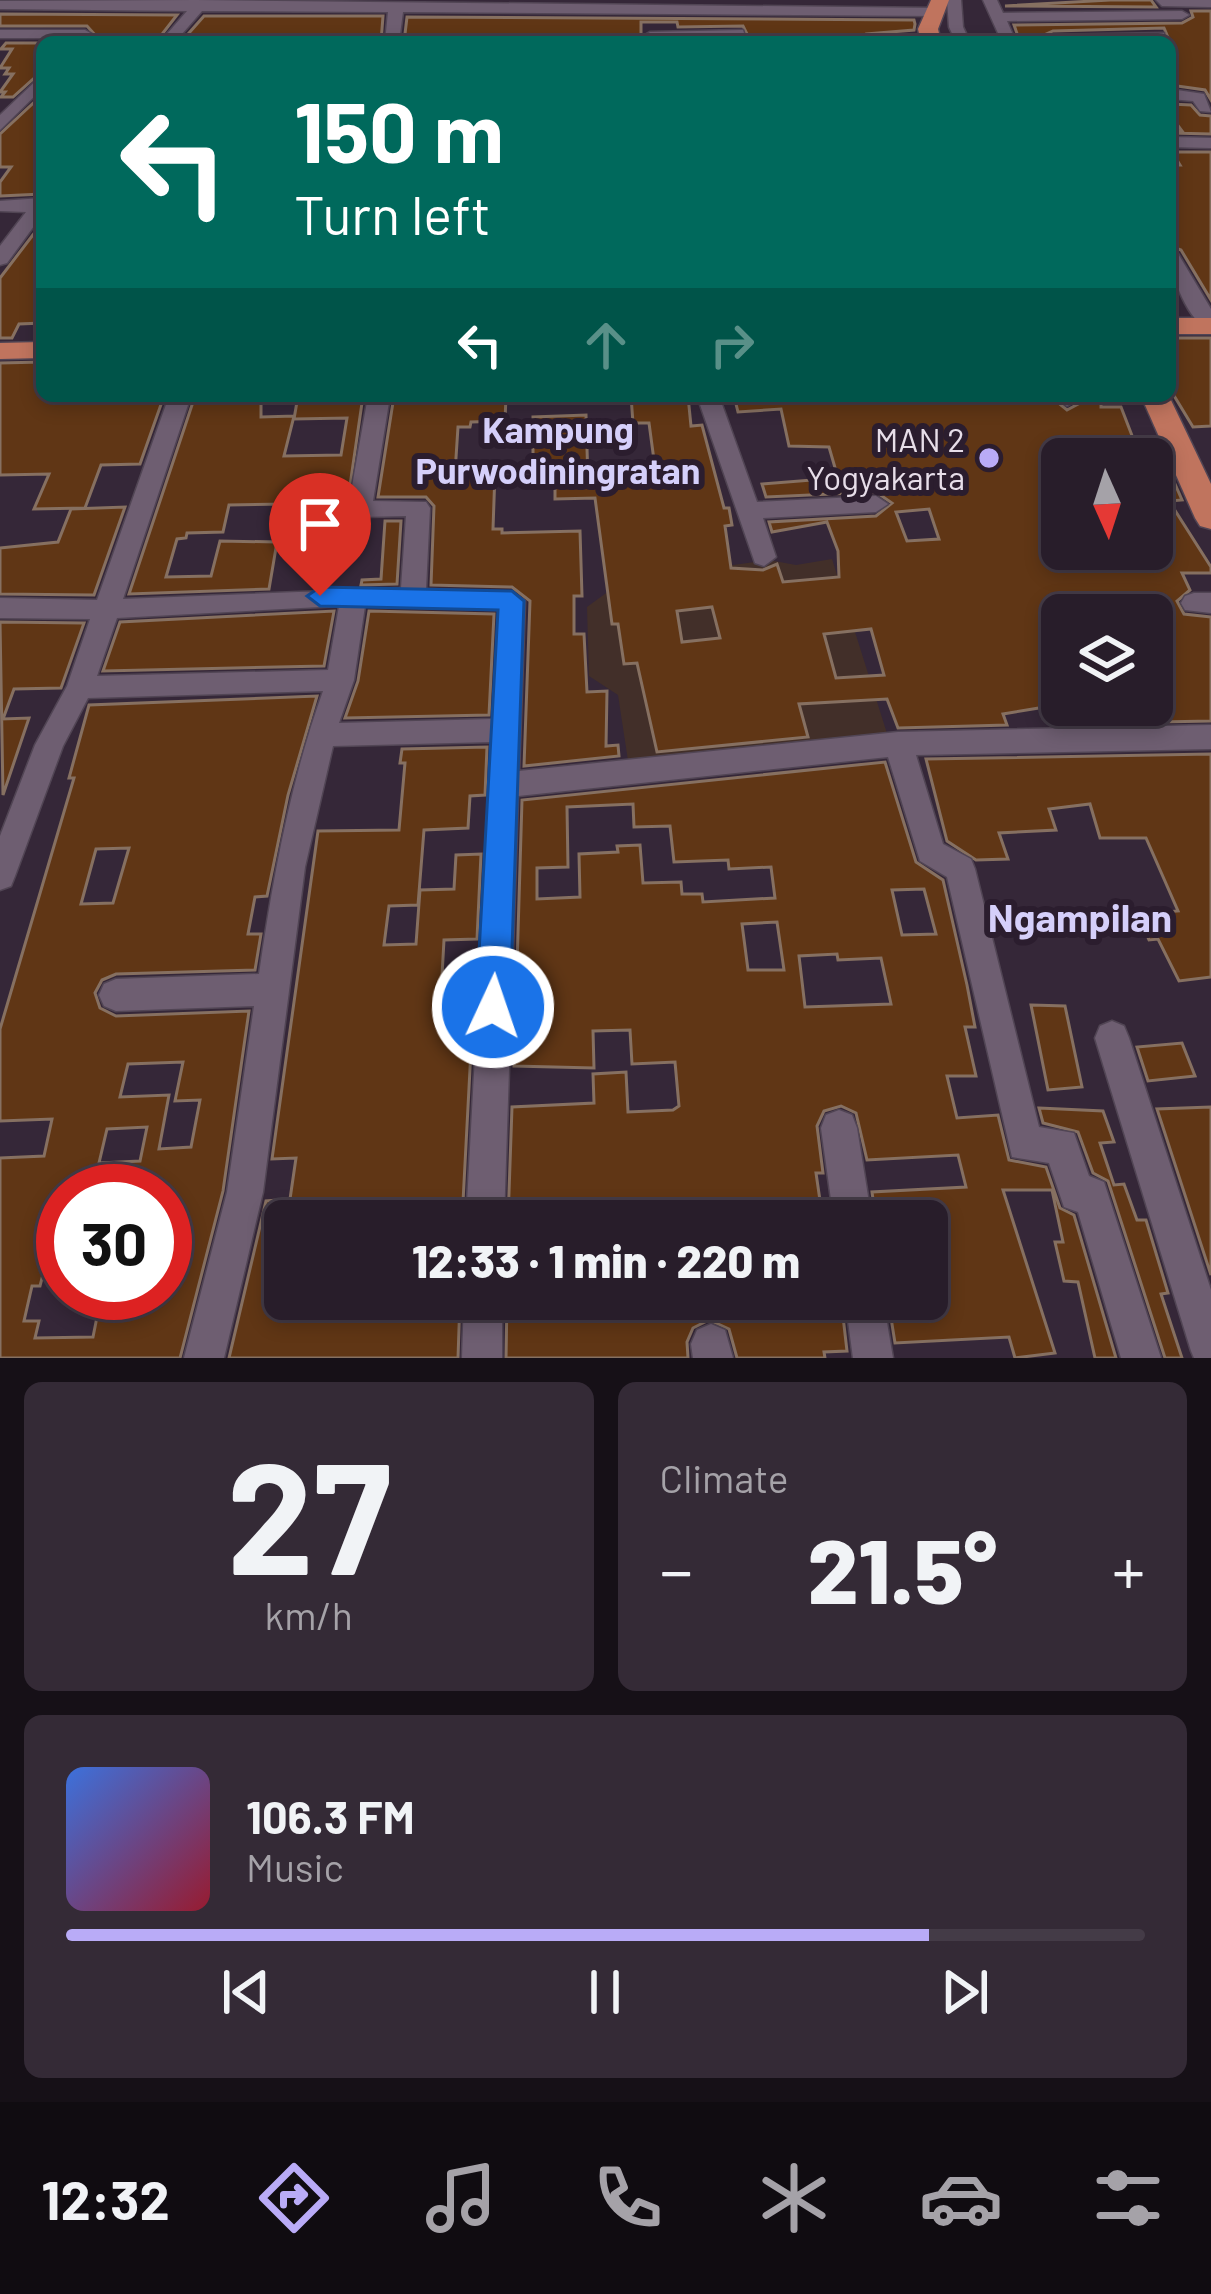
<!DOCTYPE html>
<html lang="en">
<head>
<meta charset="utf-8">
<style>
	:root { --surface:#281d2a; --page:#342a36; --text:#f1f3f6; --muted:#a5a2a8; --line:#443b47; --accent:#b9abf7 }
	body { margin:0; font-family:Barlow,sans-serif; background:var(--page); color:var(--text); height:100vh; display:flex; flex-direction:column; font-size:45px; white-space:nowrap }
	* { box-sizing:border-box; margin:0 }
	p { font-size:39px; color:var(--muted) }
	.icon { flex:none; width:66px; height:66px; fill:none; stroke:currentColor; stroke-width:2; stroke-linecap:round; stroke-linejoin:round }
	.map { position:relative; height:1358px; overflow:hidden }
	.drawer { display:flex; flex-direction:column; gap:24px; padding:24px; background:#161017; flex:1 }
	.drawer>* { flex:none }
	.top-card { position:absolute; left:36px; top:36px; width:1140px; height:366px; border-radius:18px; box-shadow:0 6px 18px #0003,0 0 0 3px var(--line); background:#00695c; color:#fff; overflow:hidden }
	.needle { width:78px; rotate:177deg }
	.fabs { position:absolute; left:1041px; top:438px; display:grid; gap:24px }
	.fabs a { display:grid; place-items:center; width:132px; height:132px; border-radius:18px; background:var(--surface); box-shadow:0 6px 18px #0003,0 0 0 3px var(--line); font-size:60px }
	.speed { position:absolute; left:36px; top:1164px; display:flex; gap:24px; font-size:60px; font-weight:700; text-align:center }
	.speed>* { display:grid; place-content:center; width:156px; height:156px; border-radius:50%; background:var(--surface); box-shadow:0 6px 18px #0003,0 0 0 3px var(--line); line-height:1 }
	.speed .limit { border:18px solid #d22; background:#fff; color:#111 }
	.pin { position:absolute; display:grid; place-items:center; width:102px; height:102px; color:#fff; margin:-123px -51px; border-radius:50% 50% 50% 0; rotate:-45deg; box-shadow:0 0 12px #0007 }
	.pin .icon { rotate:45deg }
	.me { position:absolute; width:132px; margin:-66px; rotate:3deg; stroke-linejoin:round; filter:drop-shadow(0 0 9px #0008) }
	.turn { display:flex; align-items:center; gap:42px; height:252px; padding:0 60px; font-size:54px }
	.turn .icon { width:156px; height:156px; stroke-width:2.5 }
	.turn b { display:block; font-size:84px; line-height:102px }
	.lanes { display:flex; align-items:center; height:114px; padding:0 60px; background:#0003; justify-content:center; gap:60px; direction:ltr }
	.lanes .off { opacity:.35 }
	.big { font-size:90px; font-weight:800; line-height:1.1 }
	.drawer .card { flex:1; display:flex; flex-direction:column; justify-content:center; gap:18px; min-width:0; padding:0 42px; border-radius:18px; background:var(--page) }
	.drawer .dial { align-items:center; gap:0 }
	.dial b { font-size:156px; line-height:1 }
	.song { display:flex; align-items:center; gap:36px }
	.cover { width:144px; height:144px; border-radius:18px; background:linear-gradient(135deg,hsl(220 70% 55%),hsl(350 70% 35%)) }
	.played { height:12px; border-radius:6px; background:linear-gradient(90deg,var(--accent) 80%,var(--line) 80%) }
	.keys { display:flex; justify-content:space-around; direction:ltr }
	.heat { display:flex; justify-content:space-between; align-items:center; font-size:66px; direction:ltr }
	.drawer .tiles { flex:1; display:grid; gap:24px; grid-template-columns:1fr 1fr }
	.card:last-child { grid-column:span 2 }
	.trip { position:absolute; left:264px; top:1200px; width:684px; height:120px; border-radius:18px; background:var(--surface); box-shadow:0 6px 18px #0003,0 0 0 3px var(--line); font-weight:800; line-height:120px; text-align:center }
	.dock { display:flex; height:192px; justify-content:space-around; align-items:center; background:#100c11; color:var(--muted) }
	.dock .icon { width:84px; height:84px }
	.dock .current { color:var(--accent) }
	.dock b { font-size:54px; color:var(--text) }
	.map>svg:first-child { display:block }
	.education { fill:#422f29 }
	.building { fill:#603615; stroke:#867061; stroke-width:3; fill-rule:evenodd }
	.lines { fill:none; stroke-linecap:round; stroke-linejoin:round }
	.minor-casing { stroke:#514554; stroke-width:3 }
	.major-casing { stroke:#514554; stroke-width:3 }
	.minor { fill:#6e5e71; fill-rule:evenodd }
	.major { fill:#c0745e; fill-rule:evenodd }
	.route { fill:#1a73e8; stroke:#114b97; stroke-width:3 }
	.poi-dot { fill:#b9abf7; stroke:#2b1d2e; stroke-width:4.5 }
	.labels { text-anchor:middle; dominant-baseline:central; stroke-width:12; stroke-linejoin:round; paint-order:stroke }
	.poi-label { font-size:33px; fill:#e7dee9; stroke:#2b1d2e; text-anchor:end }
	.neighbourhood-label { font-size:36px; font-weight:bold; fill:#d5cffa; stroke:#2b1d2e }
	.quarter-label { font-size:39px; font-weight:bold; fill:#d5cffa; stroke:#2b1d2e }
</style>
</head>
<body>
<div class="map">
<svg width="1211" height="1358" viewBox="0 0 1211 1358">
	<rect width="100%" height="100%" fill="#352738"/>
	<path class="education" d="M832,559L890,743L629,767L618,695L589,676L587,607L624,580L769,560L796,565Z"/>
	<g class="building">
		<path d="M1110,0H1151L1156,7L1005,6Z"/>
		<path d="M1191,11H1211V100L1205,90L1170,85V42L1164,28L1053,31L1044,35L1043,42H1020L1014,25L1182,23L1193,17Z"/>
		<path d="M0,14L177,15L156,42H87L96,36L87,26H0Z"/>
		<path d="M204,16H383L381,42H181Z"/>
		<path d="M407,17L914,20L915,24L914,30L866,34L855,40L751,42L743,26L678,27L677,22H641V42H404Z"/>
		<path d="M6,43H42V71L13,97H1L5,92H0L13,74H5L9,68H0L12,49H1Z"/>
		<path d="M42,95V194L0,196V182L11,167H0V134Z"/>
		<path d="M1170,104L1191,105L1200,115L1211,116V134L1170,133L1182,131L1170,115Z"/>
		<path d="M1172,152H1211V300L1181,250L1170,246V165H1180Z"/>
		<path d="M42,223V323L19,324L12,338H0V278Z"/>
		<path d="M1170,338H1211V426L1193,427L1170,389Z"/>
		<path d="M42,362V396H164L140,464L101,465L85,508L34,509L49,474L0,475V363Z"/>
		<path d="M195,396H261V417L294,416L284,456L341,455L347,418L294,419L298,396H363L346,513L307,514L306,521H284L287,504L229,505L223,532L187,533L186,538L177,539L166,577L211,576L220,541L277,542L269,589L129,594Z"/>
		<path d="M394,396H408V402H438V396H506L505,421L471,422L470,427H458L455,473L495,472L493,529H502V533L580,531L582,596H574V634H584L587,692L607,691L606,746L618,745L619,756L524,766L530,601L512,587L431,585L434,506L426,497H378Z"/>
		<path d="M631,396H688L691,426L702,425L724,508H729L732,525L725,526L731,568L763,570L777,564L783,582L839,577L838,551L827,522L772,532L769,522L876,516L892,503L876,492L766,497L762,484L838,478L829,447L789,446L781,409L738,412L734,396H1050L1067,410L1080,403L1081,396H1101V407H1121L1141,459H1062V549H1152V469L1161,485L1175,484L1182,500L1169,501L1211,567V573H1182L1190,590L1177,601L1184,614L1211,617V721L1051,724L1045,707L1003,714L1007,725L898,728L887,699L799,704L808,737L657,752L637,663L624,664L618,624H612L595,498L555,499V474H533V417L586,415L588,481L656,475L649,423H633ZM929,509L939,539L907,541L896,512ZM712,607L720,638L682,642L677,611ZM1099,610L1101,615H1152V705H1062L1050,668L1062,667V613ZM871,629L884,675L836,678L824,634Z"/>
		<path d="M125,507L94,595L0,594V548L58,542L71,509Z"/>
		<path d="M385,521H401L397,584L361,585L362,580L381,579Z"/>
		<path d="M334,611L324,666L103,671L120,622Z"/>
		<path d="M369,611L494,614L489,715L345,718L358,681Z"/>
		<path d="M0,622L84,623L61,688L14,689L3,719L29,718L3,795Z"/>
		<path d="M317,696L288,795L267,896L255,897L248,934H261L255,970L116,974L102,980L95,993L100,1008L116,1016L249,1011L223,1191L180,1358H0V1158L44,1156L52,1119L0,1121V1029L74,778H69L89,705ZM129,848L113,903L81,904L96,849ZM183,1062L175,1101L200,1100L191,1147L159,1149L169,1095L120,1097L128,1064ZM147,1127L140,1161L99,1163L107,1129ZM63,1191H165V1293H113L110,1307H99L93,1337L35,1338L39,1321H24L32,1286H40L47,1259L41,1260L57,1197H63Z"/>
		<path d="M487,747L485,795L470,796L468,828L424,830L418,905L389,906L384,945L416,944L420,890L454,889L456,855L481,854L477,939L444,940L441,994L474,993L462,1221H365V1216L285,1221V1299H460L458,1358H229L266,1201L290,1199L296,1158L272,1159L318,831L399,830L405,763H400L402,749Z"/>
		<path d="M1211,754V977L1179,981L1158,939L1149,940L1138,914L1178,911L1146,838H1100L1090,804L1049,809L1056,830L999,833L1008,859L976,860L947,841L926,759Z"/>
		<path d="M885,762L916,862L943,880L967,985L975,1027H965L976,1076H947L957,1118L998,1115L1009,1160L1046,1167L1060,1208L1074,1215L1116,1358H1095L1078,1282L1064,1281L1055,1242H1063L1052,1190H1003L1055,1353L1015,1358L1009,1337L895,1343L888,1299H927V1221H876L872,1192L966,1187L958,1155L867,1160L856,1113L841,1106L824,1111L817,1126L823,1173H816L823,1221H508L512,1107L594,1103L593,1074L626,1072L628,1112L673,1110L679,1106L675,1062L632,1064L630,1030L593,1031L594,1068L514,1066L522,800ZM633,804L634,827L670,826L674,862L728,860L729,869L771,867L775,898L703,902L702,894H682L681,882L643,883L640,845L617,846L618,852L579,854L580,897L537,899V868L568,867L567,807ZM924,889L936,934L902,935L892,890ZM777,922L784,970H748L742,924ZM837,954L838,960L881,958L891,1004L805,1007L799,956Z"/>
		<path d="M1031,1005L1065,1006L1082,1087L1048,1090Z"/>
		<path d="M1182,1043L1195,1076L1148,1081L1137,1047Z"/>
		<path d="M1211,1107V1275L1157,1109Z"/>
		<path d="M1039,1108L1103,1111L1114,1142L1100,1143L1114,1185L1124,1184L1137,1220H1146L1168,1293L1161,1294L1182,1358H1165L1108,1181L1093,1173L1078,1132L1043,1123Z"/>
		<path d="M507,1299H841L847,1351L824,1352L825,1358H737L729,1329L709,1320L693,1328L687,1342L688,1358H506Z"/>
	</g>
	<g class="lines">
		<g class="minor-casing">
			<g id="minor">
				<path d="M196,0L937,8L944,12L937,16L403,12L399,42H385L388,12L202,11L175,42H160L187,11L0,9V1Z"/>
				<path d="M947,0H961L963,27L970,42H956L949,27Z"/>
				<path d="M983,0H997L1003,13L1182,11L1189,15L1182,19L1007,21L1016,42H1002Z"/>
				<path d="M1156,0H1211V7L1162,6Z"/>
				<path d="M0,30H85L92,34L85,38H0Z"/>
				<path d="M743,30L747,42H733L732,38L650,40L643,36L650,32Z"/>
				<path d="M1164,33V39L1159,40L1046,39L1053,35Z"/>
				<path d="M929,34L934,35V41L859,42L866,38Z"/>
				<path d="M42,75V89L0,130V115Z"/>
				<path d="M1170,89L1204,94L1211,112L1200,111L1193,101L1170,99Z"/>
				<path d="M1170,137L1211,138V148L1170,147Z"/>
				<path d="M42,198V215L7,263L0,265V246L26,212L0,211V201Z"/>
				<path d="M1170,250L1177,252L1211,309V332C1187,320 1170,276 1170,250Z"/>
				<path d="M169,396H191L123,599L401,588L406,516L360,517L348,509L368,396H390L373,501L426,502L430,508L426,589L512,592L525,601L519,771L898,732L1211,725V749L916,755L943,844L971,859L975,869L1039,1127L1074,1133L1089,1176L1104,1182L1161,1358H1121L1078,1212L1064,1207L1049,1163L1012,1157L947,877L920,861L888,757L518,796L504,1221H466L492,742L333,746L305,867L263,1192L224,1358H184L227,1192L254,1006L116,1011L104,1006L99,995L104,984L116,979L259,974C273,878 290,783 323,691L88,698L63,746L15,876L11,886L0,890V836L35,745L67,686L90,619L0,618V598L97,600ZM339,606L328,670L97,676L117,618ZM365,606L499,610L493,719L339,723L354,680Z"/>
				<path d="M697,396H719L757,502L876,496L888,504L876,512L763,518L776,557L764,566L755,563Z"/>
				<path d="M1054,396H1076L1078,399L1067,406Z"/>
				<path d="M1194,593H1211V613L1185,610L1181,603L1185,596Z"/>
				<path d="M1112,1021L1124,1026L1129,1038L1211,1290V1358H1194L1191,1351L1095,1038L1100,1026Z"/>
				<path d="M839,1110L852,1115L857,1128L872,1221H834L821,1128L826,1115Z"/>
				<path d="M464,1299H502V1358H462Z"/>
				<path d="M845,1299H883L893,1358H853Z"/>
				<path d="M711,1324L725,1330L733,1358H693L691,1344L697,1330Z"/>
			</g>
		</g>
		<g class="major-casing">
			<g id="major">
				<path d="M931,0H949L938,29L941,42H921L918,29Z"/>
				<rect x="1170" y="318" width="41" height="16"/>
				<path d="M42,342V358L0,359V343Z"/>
				<path d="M1141,396H1169L1211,484V529L1200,526L1195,518Z"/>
			</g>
		</g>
		<use href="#minor" class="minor"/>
		<use href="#major" class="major"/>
	</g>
	<path class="route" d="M320,587L512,591L524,601L510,1007L505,1018L493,1023L481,1018L476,1007L498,610L320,606L307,596Z"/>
	<circle class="poi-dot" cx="989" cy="458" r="12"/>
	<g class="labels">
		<g class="poi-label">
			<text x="965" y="439">MAN 2<tspan x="965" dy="38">Yogyakarta</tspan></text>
		</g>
		<g class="neighbourhood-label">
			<text x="558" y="428">Kampung<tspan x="558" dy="41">Purwodiningratan</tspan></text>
		</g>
		<g class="quarter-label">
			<text x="1080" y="916">Ngampilan</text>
		</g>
	</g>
</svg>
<div class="fabs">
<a><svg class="needle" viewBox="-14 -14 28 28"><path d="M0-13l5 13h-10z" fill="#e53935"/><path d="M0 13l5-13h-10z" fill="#a5a2a8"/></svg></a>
<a><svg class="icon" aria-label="layers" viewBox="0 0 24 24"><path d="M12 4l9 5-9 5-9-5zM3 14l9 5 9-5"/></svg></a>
</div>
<div class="speed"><div class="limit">30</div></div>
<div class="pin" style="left:320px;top:596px;background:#d93025"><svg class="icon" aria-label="arrive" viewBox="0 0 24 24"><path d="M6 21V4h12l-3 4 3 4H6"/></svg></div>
<svg class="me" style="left:493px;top:1007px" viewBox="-20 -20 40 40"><circle r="17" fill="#1a73e8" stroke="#fff" stroke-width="3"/><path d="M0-11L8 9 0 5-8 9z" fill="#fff"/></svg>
<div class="trip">12:33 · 1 min · 220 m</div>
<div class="top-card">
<div class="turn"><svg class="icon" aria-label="left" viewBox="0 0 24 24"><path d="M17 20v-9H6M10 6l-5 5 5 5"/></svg><div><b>150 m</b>Turn left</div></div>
<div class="lanes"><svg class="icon" aria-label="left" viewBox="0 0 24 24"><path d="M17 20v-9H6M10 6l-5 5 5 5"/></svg><svg class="icon off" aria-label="ahead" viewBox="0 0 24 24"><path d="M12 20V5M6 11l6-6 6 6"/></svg><svg class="icon off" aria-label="right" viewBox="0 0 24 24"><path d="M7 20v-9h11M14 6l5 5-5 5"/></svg></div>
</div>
</div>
<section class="drawer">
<div class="tiles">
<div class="card dial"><b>27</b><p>km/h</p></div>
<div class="card"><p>Climate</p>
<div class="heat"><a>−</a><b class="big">21.5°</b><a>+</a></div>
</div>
<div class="card">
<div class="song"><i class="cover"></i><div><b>106.3 FM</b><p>Music</p></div></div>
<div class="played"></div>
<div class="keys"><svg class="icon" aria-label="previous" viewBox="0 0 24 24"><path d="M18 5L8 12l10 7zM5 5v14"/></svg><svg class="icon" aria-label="pause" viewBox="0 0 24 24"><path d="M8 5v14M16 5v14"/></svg><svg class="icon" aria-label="next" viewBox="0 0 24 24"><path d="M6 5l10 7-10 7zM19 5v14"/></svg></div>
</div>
</div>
</section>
<nav class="dock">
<b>12:32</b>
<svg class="icon current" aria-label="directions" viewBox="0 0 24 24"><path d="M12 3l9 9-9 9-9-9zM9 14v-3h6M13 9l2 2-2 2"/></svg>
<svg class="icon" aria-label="music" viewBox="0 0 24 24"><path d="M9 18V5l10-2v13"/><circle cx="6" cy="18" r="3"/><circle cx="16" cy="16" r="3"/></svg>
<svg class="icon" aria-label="phone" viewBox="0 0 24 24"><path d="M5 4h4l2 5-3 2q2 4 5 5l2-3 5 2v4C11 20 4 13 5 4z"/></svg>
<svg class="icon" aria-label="climate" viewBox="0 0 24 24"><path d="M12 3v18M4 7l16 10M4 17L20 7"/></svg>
<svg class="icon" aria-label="car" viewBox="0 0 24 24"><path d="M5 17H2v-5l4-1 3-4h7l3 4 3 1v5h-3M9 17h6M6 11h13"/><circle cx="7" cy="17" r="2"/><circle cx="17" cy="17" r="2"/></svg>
<svg class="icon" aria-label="filters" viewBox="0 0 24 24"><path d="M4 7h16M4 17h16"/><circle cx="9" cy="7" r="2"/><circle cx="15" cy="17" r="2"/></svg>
</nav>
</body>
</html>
